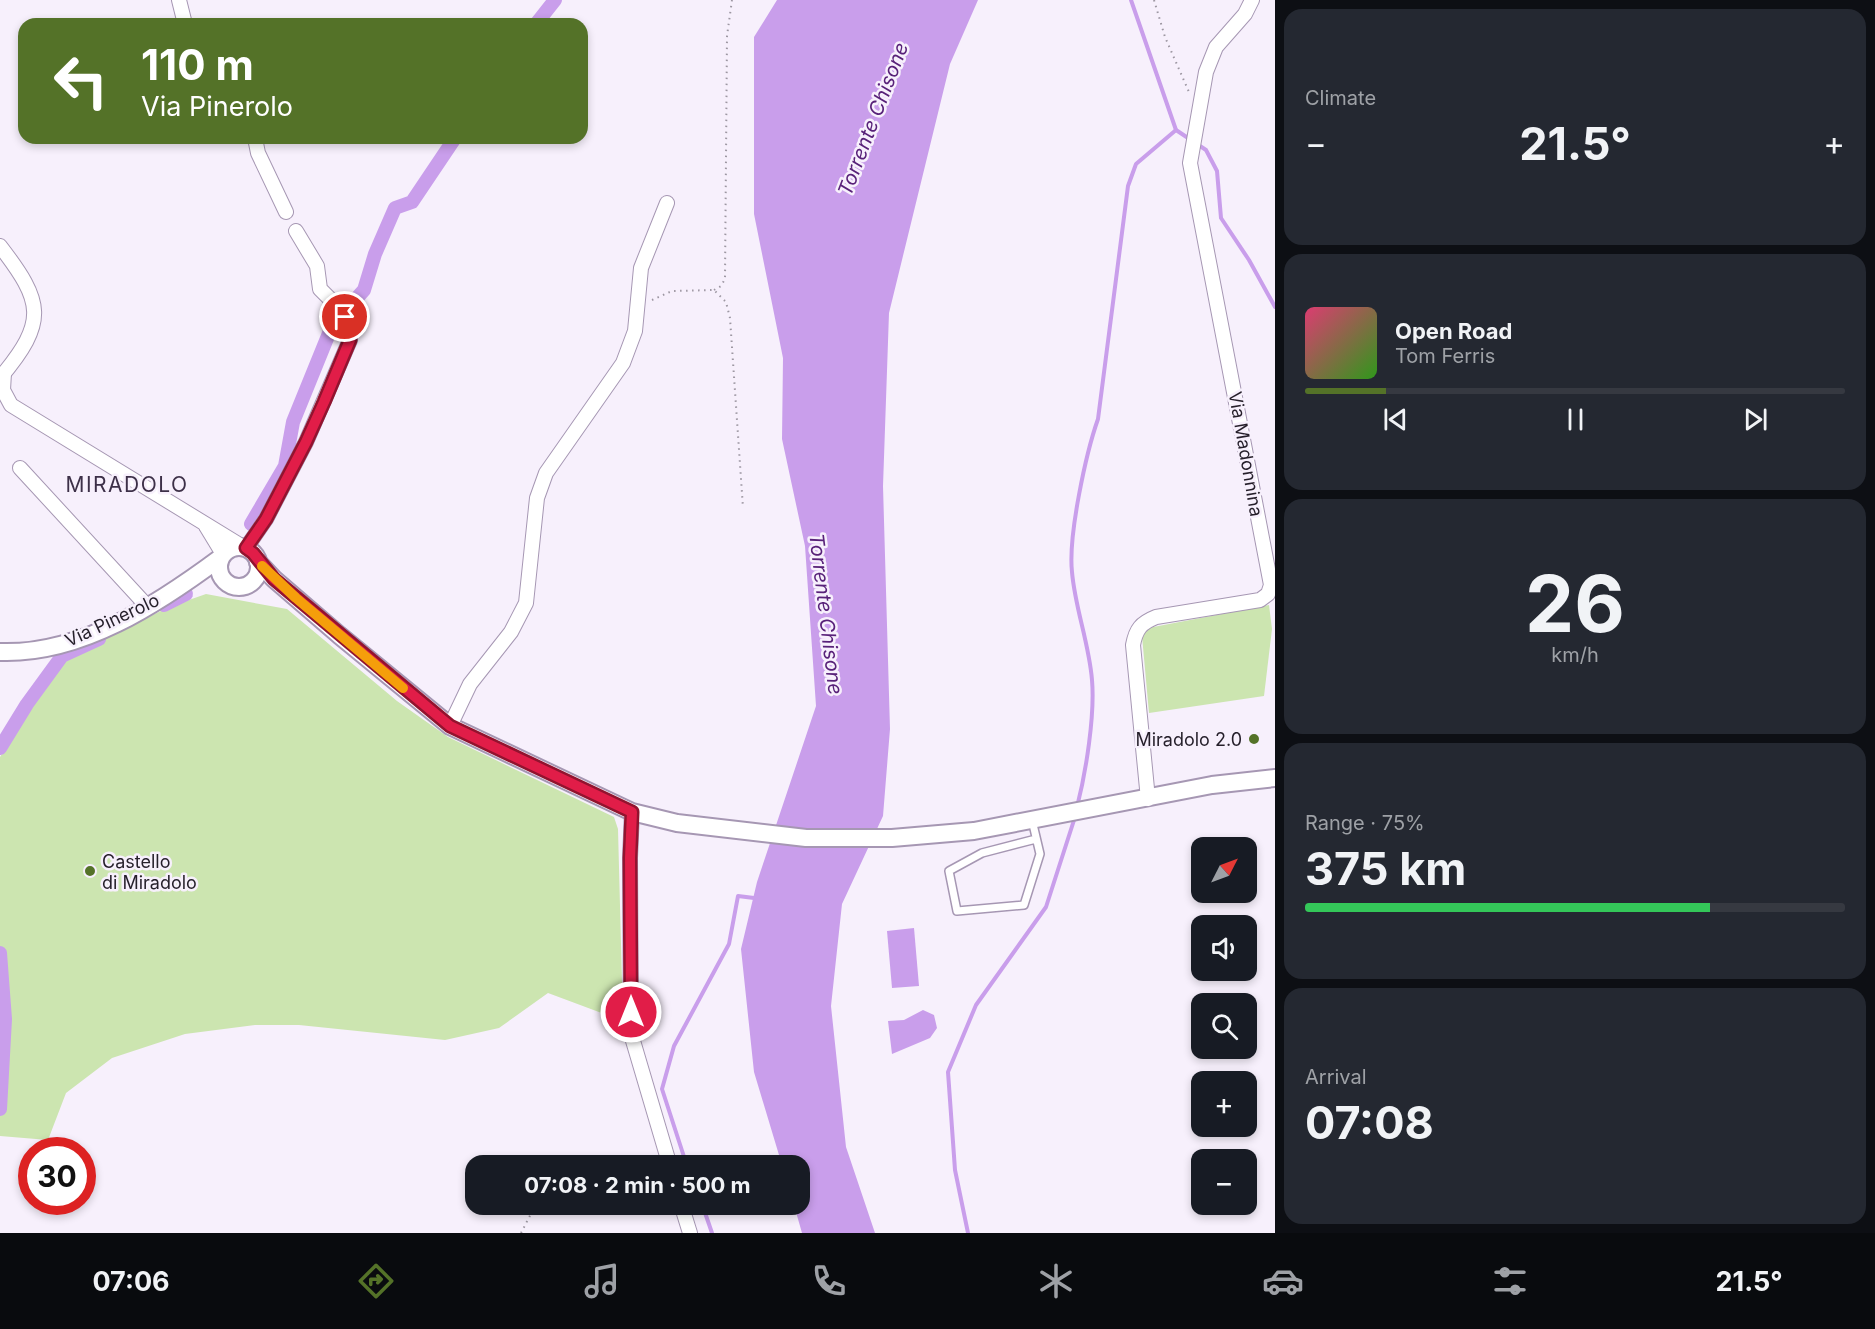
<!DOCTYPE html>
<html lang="en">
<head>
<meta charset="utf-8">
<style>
	:root { --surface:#171b24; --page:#242831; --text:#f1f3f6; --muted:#9ea1a6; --line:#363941; --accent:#547228 }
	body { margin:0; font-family:Inter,sans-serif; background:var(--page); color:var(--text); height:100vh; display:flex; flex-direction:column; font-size:22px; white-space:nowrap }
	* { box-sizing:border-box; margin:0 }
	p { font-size:20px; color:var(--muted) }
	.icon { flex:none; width:33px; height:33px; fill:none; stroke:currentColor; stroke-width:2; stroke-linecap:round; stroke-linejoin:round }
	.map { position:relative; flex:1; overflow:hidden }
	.details { display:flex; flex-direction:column; gap:9px; padding:9px; background:#0d0f14; width:600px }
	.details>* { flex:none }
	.banner { position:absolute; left:18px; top:18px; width:570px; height:126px; border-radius:18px; box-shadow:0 3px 9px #0003; background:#547228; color:#fff; overflow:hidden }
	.needle { width:39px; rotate:48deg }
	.buttons { position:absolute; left:1191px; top:837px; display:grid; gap:12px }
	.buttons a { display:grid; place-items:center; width:66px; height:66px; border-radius:12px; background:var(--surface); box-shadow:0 3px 9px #0003; font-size:30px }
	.speed { position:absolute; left:18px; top:1137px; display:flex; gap:12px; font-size:30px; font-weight:700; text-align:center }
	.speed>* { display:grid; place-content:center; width:78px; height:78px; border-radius:50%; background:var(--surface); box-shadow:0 3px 9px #0003; line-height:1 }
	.speed .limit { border:9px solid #d22; background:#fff; color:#111 }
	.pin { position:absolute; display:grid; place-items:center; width:51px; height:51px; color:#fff; margin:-26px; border:3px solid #fff; border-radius:50%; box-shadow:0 2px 6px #0007 }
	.me { position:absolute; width:66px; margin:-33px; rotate:0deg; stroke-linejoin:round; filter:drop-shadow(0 0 4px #0008) }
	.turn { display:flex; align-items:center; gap:21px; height:126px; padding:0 24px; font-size:27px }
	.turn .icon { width:78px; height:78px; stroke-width:2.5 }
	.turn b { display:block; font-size:42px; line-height:51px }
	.big { font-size:45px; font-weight:700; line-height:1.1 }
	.details .card { flex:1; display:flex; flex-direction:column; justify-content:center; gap:9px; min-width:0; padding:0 21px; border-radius:18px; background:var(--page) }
	.details .dial { align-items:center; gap:0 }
	.dial b { font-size:78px; line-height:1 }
	.song { display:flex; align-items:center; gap:18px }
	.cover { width:72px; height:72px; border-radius:9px; background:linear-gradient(135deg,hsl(340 70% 55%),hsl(110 70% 35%)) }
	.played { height:6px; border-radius:3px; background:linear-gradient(90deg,var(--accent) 15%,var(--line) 15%) }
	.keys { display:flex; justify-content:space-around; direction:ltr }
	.heat { display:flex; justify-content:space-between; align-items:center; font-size:33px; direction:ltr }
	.charge { height:9px; border-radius:4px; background:linear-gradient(90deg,#34c759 75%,var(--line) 0) }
	.trip { position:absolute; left:465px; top:1155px; width:345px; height:60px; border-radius:18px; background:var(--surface); box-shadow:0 3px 9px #0003; font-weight:700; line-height:60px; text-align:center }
	.tab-bar { display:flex; height:96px; justify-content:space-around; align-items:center; background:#090b0e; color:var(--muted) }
	.tab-bar .icon { width:42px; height:42px }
	.tab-bar .current { color:var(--accent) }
	.tab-bar b { font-size:27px; color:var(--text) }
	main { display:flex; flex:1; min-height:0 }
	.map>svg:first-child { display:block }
	.green { fill:#cce5b0 }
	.water { fill:#c99eeb }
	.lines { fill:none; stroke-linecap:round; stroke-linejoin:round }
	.stream { stroke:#c99eeb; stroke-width:4 }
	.canal { stroke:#c99eeb; stroke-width:14 }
	.service-casing { stroke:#a697b3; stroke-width:10 }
	.minor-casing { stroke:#a697b3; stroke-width:16 }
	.tertiary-casing { stroke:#a697b3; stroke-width:20 }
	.path { stroke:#9d97a2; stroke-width:2; stroke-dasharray:1.5 4.5; stroke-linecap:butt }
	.service { stroke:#fff; stroke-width:7 }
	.minor { stroke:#fff; stroke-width:14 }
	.tertiary { stroke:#fff; stroke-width:16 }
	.route-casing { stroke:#92132f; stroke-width:15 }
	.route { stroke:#e11d48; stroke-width:10 }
	.slow { stroke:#f59e0b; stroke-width:10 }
	.poi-dot { fill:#547228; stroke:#f7f0fc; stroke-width:2 }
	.labels { text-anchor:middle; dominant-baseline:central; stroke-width:5; stroke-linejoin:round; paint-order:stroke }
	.street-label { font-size:18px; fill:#251f2a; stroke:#f7f0fc }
	.poi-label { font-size:18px; fill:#251f2a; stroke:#f7f0fc; text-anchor:end }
	.water-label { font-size:20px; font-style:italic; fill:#582179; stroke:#f7f0fc }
	.quarter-label { font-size:21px; letter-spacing:1.5px; fill:#3d3048; stroke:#f7f0fc }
</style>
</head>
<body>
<main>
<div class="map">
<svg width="1275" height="1233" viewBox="0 0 1275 1233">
	<rect width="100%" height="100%" fill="#f7f0fc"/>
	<g class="green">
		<path d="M206,594L287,609L397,701L448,737L614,817L618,829L623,1021L548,993L499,1028L445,1040L299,1025H255L185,1034L112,1058L66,1093L48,1140L0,1136V757L39,694L65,658L169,607Z"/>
		<path d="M1269,605L1272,629L1264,696L1149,713L1142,636L1148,628Z"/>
	</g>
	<g class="water">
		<path d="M777,0H978L950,64L889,313L883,486L890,729L883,816L842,904L831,1006L846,1147L875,1233H802L794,1205L800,1204V1166L782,1165L754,1072L741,949L757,882L816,706L805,546L782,439L783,358L754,214V37Z"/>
		<path d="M914,928L919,986L892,988L887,931Z"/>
		<path d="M923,1010L934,1015L937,1028L930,1038L892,1054L888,1021L904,1020Z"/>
	</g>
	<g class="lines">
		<g class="stream">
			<path d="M1131,0L1176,130L1191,140"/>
			<path d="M1197,144L1206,150L1217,171L1221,218L1249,260L1275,307"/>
			<path d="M1077,807C1086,772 1095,715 1092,680C1089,643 1075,608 1072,572C1068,536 1086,453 1098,419L1128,186L1136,164L1176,130"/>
			<path d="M687,1166L662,1089L674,1046L729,944L738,896L754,898"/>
			<path d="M702,1204L712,1233"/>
			<path d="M968,1233L955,1170L948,1072L976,1005L1046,907L1075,817"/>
		</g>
		<g class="canal">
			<path d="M536,24L555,0"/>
			<path d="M251,524L285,466L293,422L332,326L364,290L375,254L395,208L412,202L455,138"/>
			<path d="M164,605L186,594"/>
			<path d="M0,748L27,704L62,656L99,639"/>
			<path d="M0,953L5,1019L0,1109"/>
		</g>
		<g class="service-casing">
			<path id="service" d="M1032,820L1040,854L1024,905L957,911L949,871L982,853L1036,839"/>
		</g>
		<g class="minor-casing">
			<g id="minor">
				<path d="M179,0L185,24"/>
				<path d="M255,138L258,153L286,212"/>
				<path d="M0,246C43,302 48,321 0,378"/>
				<path d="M4,373L3,390L11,405L243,547"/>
				<path d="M20,468L147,606"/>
				<path d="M206,526L223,554"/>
				<path d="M246,548L266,519L306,442L350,340L347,321L338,307L320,289L317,266L296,231"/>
				<path d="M450,726L470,684L511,632L526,603L537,498L546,473L623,363L635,331L641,268L667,203"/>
				<path d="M1148,799L1133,645C1136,629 1141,623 1156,617L1260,600L1268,594L1271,585L1190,163L1206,72L1216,47L1245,14L1252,0"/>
				<path d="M632,812L630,858L631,1034L670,1166"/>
				<path d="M681,1204L690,1233"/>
			</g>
		</g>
		<g class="tertiary-casing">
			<g id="tertiary">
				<circle cx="239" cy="567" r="20"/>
				<path d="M258,562L274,579L339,635L450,726L632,812L677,823L806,838H892L974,831L1212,785L1275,778"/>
				<path d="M0,652C81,655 158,604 220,558"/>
			</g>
		</g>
		<g class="path">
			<path d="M1154,0L1165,37L1189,92"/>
			<path d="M714,290L721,286L725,279L727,36L732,0"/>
			<path d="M652,300L672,291L714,290L726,302L730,318L743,508"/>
			<path d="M521,1233L536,1204"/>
		</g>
		<use href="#service" class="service"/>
		<use href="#minor" class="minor"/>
		<use href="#tertiary" class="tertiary"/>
	</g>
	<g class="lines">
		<g class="route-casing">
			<path id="route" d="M345,317L350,340L324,402L306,442L266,519L246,548L253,553L274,579L450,726L632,812L630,858L631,1012"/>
		</g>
		<use href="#route" class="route"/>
		<path class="slow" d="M262,566L296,598L403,688"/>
	</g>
	<g class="poi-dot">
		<circle cx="1254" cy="739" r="6"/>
		<circle cx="90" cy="871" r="6"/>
	</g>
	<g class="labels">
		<g class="street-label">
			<text transform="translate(1246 454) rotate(80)">Via Madonnina</text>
			<text transform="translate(112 620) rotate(-25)">Via Pinerolo</text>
		</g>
		<g class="poi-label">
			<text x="1242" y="739">Miradolo 2.0</text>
			<text x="102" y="861" text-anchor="start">Castello<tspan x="102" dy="21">di Miradolo</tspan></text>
		</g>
		<g class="water-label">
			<text transform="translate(873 119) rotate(-69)">Torrente Chisone</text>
			<text transform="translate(826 614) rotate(83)">Torrente Chisone</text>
		</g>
		<g class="quarter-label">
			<text x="127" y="484">MIRADOLO</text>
		</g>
	</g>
</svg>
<div class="buttons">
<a><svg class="needle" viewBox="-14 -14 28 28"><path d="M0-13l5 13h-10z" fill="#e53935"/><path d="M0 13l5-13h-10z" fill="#9ea1a6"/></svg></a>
<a><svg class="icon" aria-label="sound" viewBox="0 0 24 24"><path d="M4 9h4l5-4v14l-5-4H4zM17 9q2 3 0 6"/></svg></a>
<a><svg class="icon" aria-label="search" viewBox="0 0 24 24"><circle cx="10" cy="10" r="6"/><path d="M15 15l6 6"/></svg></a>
<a>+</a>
<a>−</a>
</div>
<div class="speed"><div class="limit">30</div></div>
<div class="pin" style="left:345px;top:317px;background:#d93025"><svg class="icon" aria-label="arrive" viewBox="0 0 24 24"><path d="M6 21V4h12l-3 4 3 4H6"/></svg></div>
<svg class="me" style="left:631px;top:1012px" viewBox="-20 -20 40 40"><circle r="17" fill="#e11d48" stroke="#fff" stroke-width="3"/><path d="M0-11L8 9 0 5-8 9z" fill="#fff"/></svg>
<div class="trip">07:08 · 2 min · 500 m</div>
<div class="banner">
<div class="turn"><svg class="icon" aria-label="left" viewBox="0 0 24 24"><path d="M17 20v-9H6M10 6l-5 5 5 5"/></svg><div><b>110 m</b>Via Pinerolo</div></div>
</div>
</div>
<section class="details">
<div class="card"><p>Climate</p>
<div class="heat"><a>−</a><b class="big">21.5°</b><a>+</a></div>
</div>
<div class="card">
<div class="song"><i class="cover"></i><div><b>Open Road</b><p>Tom Ferris</p></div></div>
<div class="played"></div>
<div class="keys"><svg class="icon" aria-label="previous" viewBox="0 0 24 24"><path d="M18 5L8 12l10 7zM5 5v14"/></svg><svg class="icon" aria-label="pause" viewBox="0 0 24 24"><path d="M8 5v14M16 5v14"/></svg><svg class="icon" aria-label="next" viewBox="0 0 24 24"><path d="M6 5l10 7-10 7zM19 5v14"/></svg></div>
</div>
<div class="card dial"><b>26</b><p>km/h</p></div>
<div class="card"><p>Range · 75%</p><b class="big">375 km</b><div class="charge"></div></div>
<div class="card"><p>Arrival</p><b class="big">07:08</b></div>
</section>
</main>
<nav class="tab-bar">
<b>07:06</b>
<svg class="icon current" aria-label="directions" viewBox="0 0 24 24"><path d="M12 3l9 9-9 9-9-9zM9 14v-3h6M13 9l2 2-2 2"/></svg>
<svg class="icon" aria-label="music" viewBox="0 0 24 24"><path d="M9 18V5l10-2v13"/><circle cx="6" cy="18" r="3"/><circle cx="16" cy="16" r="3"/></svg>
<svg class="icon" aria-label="phone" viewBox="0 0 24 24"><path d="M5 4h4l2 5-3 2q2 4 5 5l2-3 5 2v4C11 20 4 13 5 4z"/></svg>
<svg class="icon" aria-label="climate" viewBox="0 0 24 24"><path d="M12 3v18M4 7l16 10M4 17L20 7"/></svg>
<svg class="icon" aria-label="car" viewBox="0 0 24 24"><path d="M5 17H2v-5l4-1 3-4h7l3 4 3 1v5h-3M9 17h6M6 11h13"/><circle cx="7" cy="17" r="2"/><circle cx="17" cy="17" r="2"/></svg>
<svg class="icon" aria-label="filters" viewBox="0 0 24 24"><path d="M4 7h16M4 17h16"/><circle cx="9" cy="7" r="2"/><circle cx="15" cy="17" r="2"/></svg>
<b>21.5°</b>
</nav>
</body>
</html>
